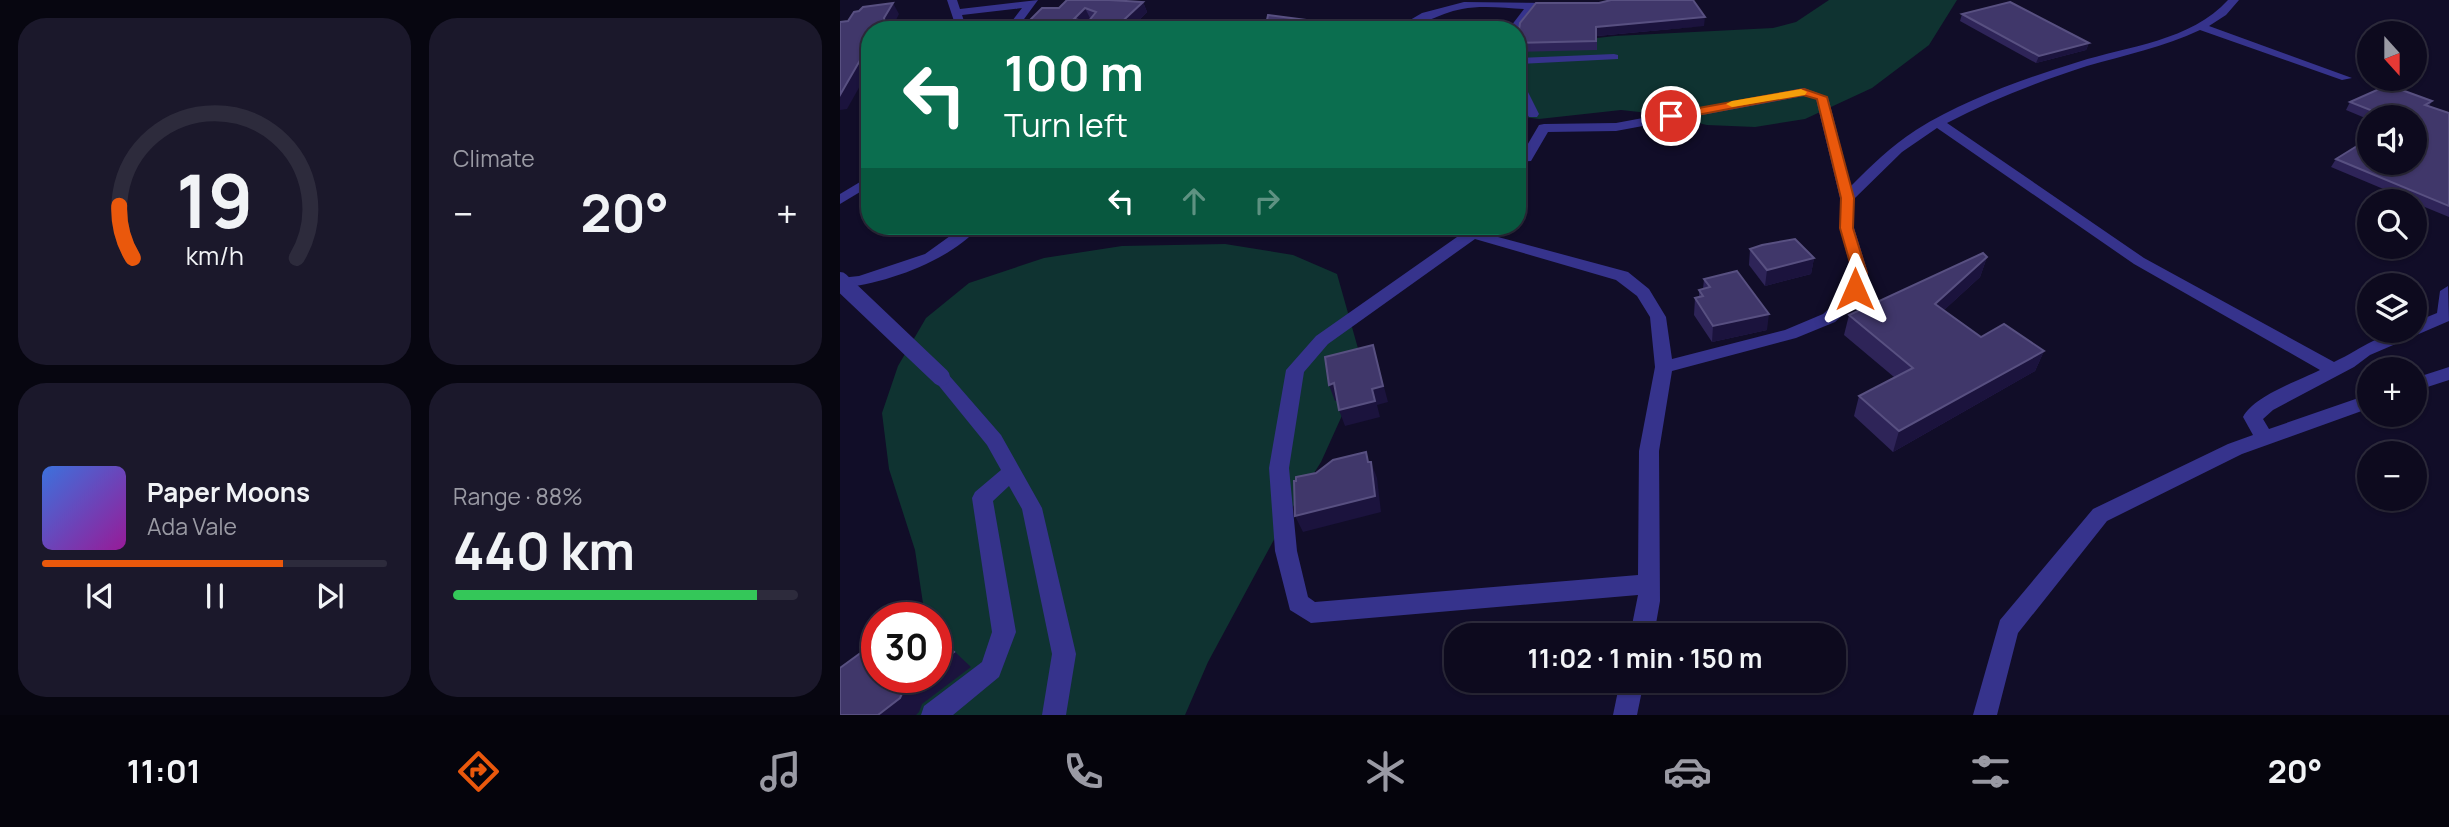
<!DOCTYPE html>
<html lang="en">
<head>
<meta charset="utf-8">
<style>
	:root { --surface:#0d0a1e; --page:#1b182b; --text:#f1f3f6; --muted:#9a9aa4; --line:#2d2b3c; --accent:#ea580c }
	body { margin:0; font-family:Manrope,sans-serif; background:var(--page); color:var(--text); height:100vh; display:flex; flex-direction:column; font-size:26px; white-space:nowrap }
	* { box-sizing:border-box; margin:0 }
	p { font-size:23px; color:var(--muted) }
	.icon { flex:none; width:38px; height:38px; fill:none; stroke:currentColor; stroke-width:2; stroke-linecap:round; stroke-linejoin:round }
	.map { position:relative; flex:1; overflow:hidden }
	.drawer { display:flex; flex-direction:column; gap:18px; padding:18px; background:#070610; width:840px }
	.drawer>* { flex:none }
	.guide { position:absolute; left:21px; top:21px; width:665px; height:214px; border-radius:28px; box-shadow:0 2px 5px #0004,0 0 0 2px var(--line); background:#0b6e4f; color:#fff; overflow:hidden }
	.needle { width:46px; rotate:159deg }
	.buttons { position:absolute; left:1517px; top:21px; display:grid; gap:14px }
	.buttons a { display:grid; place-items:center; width:70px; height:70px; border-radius:50%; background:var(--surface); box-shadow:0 2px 5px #0004,0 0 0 2px var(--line); font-size:35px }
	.speed { position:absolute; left:21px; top:602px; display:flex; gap:14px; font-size:35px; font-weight:700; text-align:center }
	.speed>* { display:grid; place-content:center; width:91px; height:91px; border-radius:50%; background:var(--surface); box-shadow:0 2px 5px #0004,0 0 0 2px var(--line); line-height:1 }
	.speed .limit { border:10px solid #d22; background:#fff; color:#111 }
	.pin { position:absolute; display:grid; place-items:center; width:60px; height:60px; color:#fff; margin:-30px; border:4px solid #fff; border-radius:50%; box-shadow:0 2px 7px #0007 }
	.me { position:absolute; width:77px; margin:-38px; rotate:0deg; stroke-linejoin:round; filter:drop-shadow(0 0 5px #0008) }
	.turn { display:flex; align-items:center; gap:24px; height:147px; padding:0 28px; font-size:32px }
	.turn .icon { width:91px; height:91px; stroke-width:2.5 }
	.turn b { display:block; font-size:49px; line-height:60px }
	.lanes { display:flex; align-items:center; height:66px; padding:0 28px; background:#0003; justify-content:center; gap:35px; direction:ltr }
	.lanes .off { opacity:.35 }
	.big { font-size:52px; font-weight:700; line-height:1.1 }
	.drawer .tile { flex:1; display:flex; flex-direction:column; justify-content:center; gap:10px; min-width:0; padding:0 24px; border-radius:28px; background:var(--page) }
	.drawer .dial { align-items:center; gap:0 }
	.dial svg { height:182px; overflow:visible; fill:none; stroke:var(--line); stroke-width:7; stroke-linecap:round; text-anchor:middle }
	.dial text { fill:var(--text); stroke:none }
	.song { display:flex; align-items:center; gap:21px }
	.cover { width:84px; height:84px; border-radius:10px; background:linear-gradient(135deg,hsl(220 70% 55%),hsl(300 70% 35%)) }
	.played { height:7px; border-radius:4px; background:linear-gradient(90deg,var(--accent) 70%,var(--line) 70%) }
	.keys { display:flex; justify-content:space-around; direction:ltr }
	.heat { display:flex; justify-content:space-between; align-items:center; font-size:38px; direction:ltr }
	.charge { height:10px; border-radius:5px; background:linear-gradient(90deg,#34c759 88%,var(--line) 0) }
	.drawer .tiles { flex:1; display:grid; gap:18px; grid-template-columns:repeat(2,1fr) }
	.trip { position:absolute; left:604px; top:623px; width:402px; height:70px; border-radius:28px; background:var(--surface); box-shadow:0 2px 5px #0004,0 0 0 2px var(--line); font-weight:700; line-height:70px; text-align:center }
	.dock { display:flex; height:112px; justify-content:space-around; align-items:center; background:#05040c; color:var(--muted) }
	.dock .icon { width:49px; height:49px }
	.dock .on { color:var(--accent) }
	.dock b { font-size:32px; color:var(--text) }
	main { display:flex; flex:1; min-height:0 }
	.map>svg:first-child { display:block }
	.green { fill:#0f3331 }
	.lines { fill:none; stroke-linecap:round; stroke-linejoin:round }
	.minor { fill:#36338c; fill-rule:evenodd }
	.minor-bridge { stroke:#36338c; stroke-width:18 }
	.wall { fill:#2e2458 }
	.shaded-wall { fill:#1b133d }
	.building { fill:#40376a; stroke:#585081; stroke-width:2; fill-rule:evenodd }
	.route { fill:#ea580c; stroke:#983908; stroke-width:2 }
	.slow { fill:#f59e0b }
</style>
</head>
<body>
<main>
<section class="drawer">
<div class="tiles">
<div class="tile dial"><svg viewBox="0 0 100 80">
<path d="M14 69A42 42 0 1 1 86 69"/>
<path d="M14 69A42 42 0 0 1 8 46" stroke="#ea580c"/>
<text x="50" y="56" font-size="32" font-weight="700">19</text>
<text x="50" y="72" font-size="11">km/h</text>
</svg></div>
<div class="tile"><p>Climate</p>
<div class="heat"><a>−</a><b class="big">20°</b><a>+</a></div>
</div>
<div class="tile">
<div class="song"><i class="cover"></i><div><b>Paper Moons</b><p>Ada Vale</p></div></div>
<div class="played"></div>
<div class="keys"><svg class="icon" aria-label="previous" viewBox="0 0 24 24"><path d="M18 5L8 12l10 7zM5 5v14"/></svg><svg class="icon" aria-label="pause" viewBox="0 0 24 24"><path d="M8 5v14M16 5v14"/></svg><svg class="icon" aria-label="next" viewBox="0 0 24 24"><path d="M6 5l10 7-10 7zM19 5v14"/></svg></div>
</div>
<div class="tile"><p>Range · 88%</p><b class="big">440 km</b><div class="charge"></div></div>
</div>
</section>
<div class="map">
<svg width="1609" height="715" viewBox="0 0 1609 715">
	<rect width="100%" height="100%" fill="#110d28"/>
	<g class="green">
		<path d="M989,0H1117L1089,45L1032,88L965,119L915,127L867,125L818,114L781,110L699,119L677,116V47L775,36L933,28L956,22Z"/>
		<path d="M385,244L453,255L497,274L519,352L509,400L481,462L444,521L368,662L345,715H43L96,677V618H81L84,610L75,550L49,469L42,413L58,366L86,318L129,283L204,258L282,246Z"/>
	</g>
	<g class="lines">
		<g class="minor">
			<path d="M107,0H117L120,9L198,0L176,30H165L182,8L122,15L127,30H117Z"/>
			<path d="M1388,0H1399L1386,15L1369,26L1512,78L1502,80L1360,30C1324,47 1285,55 1247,66C1200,81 1151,100 1107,123L1304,258L1494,362C1524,348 1540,331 1575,331V322L1597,313L1600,291L1608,286L1609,321L1530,355L1514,367L1433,410L1423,419L1429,429L1530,394V408L1402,454L1267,521L1178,633L1157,715H1133L1160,620L1253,509L1388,444L1413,435L1403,417C1414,396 1458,381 1480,370L1294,264L1097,128L1062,152L1014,199V228L1028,273L1023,289L1012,307L995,322L956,338L832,371L819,451L820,601L814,635H790L798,595L471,623L450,610L435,551L429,468L446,370L476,336L617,237L527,230L520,226L632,230L788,272L809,289L826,317L832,359L945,330L983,314L1000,299L1007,289L1012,273L1000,228V198L976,99L964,96L776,131L708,132L691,161L677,162V154H682L699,125L704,124L776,123L964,88L988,97L1011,186C1031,166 1051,146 1076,130C1124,100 1183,79 1238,62C1288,46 1351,41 1388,0ZM635,239L776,280L797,296L810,317L815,367L799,451L798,575L475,602L468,597L457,551L449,468L464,372L488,344Z"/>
			<path d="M624,2L717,3L722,6L717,9H695L677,32L668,30L684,9C665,8 642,5 622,9C598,13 575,30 553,30L582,13Z"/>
			<path d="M428,18H451L456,21C452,24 413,30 406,30Z"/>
			<path d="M774,54L778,55V59L677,64V58Z"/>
			<path d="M677,79L683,82L699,114L697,117H689L687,114L677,95Z"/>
			<path d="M30,176V186L0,204V194Z"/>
			<path d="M124,226H140C110,261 45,284 0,288V278L19,276L85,254Z"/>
			<path d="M1609,367V380L1575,391V378Z"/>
			<path d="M101,371L107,373L161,435L202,508L236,654L226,715H202L212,654L182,509L169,486L153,501L176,632L159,677L113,715H81L84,706L142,662L152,632L132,498L135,492L161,470L147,445L95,381L92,377L95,373Z"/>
			<path d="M780,681H804L797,715H773Z"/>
		</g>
		<path class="minor-bridge" d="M0,281L101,377"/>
	</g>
	<g class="wall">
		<path d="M282,1L303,2L307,12L289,30H180L219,8Z"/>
		<path d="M1122,14L1249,43L1246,50L1196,63L1120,21Z"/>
		<path d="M864,26L757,36V50L678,52L677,41Z"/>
		<path d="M1592,101L1589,106L1609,113V217L1575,203V201H1572L1491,167L1496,159L1575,117H1530V120L1506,110L1510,102Z"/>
		<path d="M910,249L974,258L971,274L925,286L909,265Z"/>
		<path d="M1147,257L1140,277L1104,310L1141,337L1204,351L1195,371L1053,452L1014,416L1019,396L1054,377L1004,335L1009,315Z"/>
		<path d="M864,279L927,330L872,342L854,315L855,298L859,297V290L863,289Z"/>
	</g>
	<g class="shaded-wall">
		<path d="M303,2L307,12L289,30H273Z"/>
		<path d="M53,3L59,14L51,30H46L44,18Z"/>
		<path d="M245,8L250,18L240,30L234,19Z"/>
		<path d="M865,17L864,26L757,36L756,27Z"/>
		<path d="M30,43V68L7,109L0,110V95Z"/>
		<path d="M1249,43L1246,50L1196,63L1199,56Z"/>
		<path d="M678,150L679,164L677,170V150Z"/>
		<path d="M1147,257L1140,277L1089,324L1095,304Z"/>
		<path d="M974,258L971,274L925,286L927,270Z"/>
		<path d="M929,314L927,330L872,342L873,326Z"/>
		<path d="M533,345L548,402L537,405L540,417L505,426L499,410L532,389Z"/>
		<path d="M1204,351L1195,371L1053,452L1059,431Z"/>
		<path d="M494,383L500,400L495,401L489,385Z"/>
		<path d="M531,462L537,478L541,512L463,532L455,516Z"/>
		<path d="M96,634L131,667L82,704L79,712L76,715H38L64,689L80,677H96Z"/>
	</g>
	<g class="building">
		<path d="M227,0H269L303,2L273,30H180L202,8H219ZM245,8L256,12L248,22L234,19Z"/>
		<path d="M771,0H853L865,17L756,27V41L677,43L680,23L696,3H759Z"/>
		<path d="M1170,2L1249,43L1199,56L1122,14Z"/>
		<path d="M53,3L44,18L46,30H30V43L0,95V22L8,21L14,12L19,11L23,7Z"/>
		<path d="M428,15L520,27L516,30H425Z"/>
		<path d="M1548,85L1592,101L1585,105L1609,113V206L1496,159L1530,138V163H1575V117H1548L1510,102Z"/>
		<path d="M955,239L974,258L927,270L910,249L922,245Z"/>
		<path d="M1143,253L1147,257L1095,304L1141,337L1164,324L1204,351L1059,431L1019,396L1073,368L1009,315Z"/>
		<path d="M897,271L929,314L873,326L855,298L863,296L859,290L870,287L864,279Z"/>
		<path d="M533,345L543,386L532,389L535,401L499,410L494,383L489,385L485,357Z"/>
		<path d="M526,452L528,462H531L535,496L455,516L454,481H456V477L476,473L493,460Z"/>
		<path d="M96,636L114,652L96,665Z"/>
		<path d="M37,641V677H80L64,689L60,698L38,715H0V668Z"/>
	</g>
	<path class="route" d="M964,89L987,97L1014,198L1013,228L1027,273L1022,289L1015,294L1008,289L1013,273L1000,228L1001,198L977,99L963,95L831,120L825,116L831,113Z"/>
	<path class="slow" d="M961,89L967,92L965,95L892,107L886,104L892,101Z"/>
</svg>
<div class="buttons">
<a><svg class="needle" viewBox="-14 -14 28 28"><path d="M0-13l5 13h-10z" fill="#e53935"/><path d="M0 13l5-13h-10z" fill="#9a9aa4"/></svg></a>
<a><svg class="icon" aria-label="sound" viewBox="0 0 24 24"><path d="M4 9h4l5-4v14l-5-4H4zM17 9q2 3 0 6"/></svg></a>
<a><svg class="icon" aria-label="search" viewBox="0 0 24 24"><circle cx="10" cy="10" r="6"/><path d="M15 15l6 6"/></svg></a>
<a><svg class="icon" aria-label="layers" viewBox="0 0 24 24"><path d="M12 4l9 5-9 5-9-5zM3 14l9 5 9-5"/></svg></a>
<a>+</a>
<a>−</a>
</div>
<div class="speed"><div class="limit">30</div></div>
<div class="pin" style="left:831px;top:116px;background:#d93025"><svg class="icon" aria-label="arrive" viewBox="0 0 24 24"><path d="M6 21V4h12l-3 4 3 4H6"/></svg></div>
<svg class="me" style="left:1015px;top:289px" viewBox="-20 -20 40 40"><path d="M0-17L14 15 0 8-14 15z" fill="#ea580c" stroke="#fff" stroke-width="4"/></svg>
<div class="trip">11:02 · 1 min · 150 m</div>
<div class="guide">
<div class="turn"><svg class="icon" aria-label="left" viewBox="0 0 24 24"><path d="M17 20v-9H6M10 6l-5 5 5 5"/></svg><div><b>100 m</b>Turn left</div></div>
<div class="lanes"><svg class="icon" aria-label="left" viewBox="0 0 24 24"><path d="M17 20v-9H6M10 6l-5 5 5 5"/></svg><svg class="icon off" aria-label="ahead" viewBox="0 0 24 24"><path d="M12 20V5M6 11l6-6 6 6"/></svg><svg class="icon off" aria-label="right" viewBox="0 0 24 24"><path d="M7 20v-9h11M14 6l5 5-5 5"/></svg></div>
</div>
</div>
</main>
<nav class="dock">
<b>11:01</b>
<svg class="icon on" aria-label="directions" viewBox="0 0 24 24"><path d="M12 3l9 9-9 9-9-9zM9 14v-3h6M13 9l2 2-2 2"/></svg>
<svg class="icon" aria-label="music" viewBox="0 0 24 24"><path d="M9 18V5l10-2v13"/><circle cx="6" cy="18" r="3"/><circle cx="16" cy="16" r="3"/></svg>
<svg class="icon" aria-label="phone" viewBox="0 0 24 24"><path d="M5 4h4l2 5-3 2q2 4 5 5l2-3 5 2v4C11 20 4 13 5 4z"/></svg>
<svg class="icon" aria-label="climate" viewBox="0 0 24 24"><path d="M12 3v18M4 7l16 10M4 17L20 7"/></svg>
<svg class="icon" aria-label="car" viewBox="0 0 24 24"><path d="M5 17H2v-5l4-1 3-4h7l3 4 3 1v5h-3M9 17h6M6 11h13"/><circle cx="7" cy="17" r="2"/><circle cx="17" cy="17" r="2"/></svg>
<svg class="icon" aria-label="filters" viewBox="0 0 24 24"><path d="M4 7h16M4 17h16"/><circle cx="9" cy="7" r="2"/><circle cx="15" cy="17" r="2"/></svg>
<b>20°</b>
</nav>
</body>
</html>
